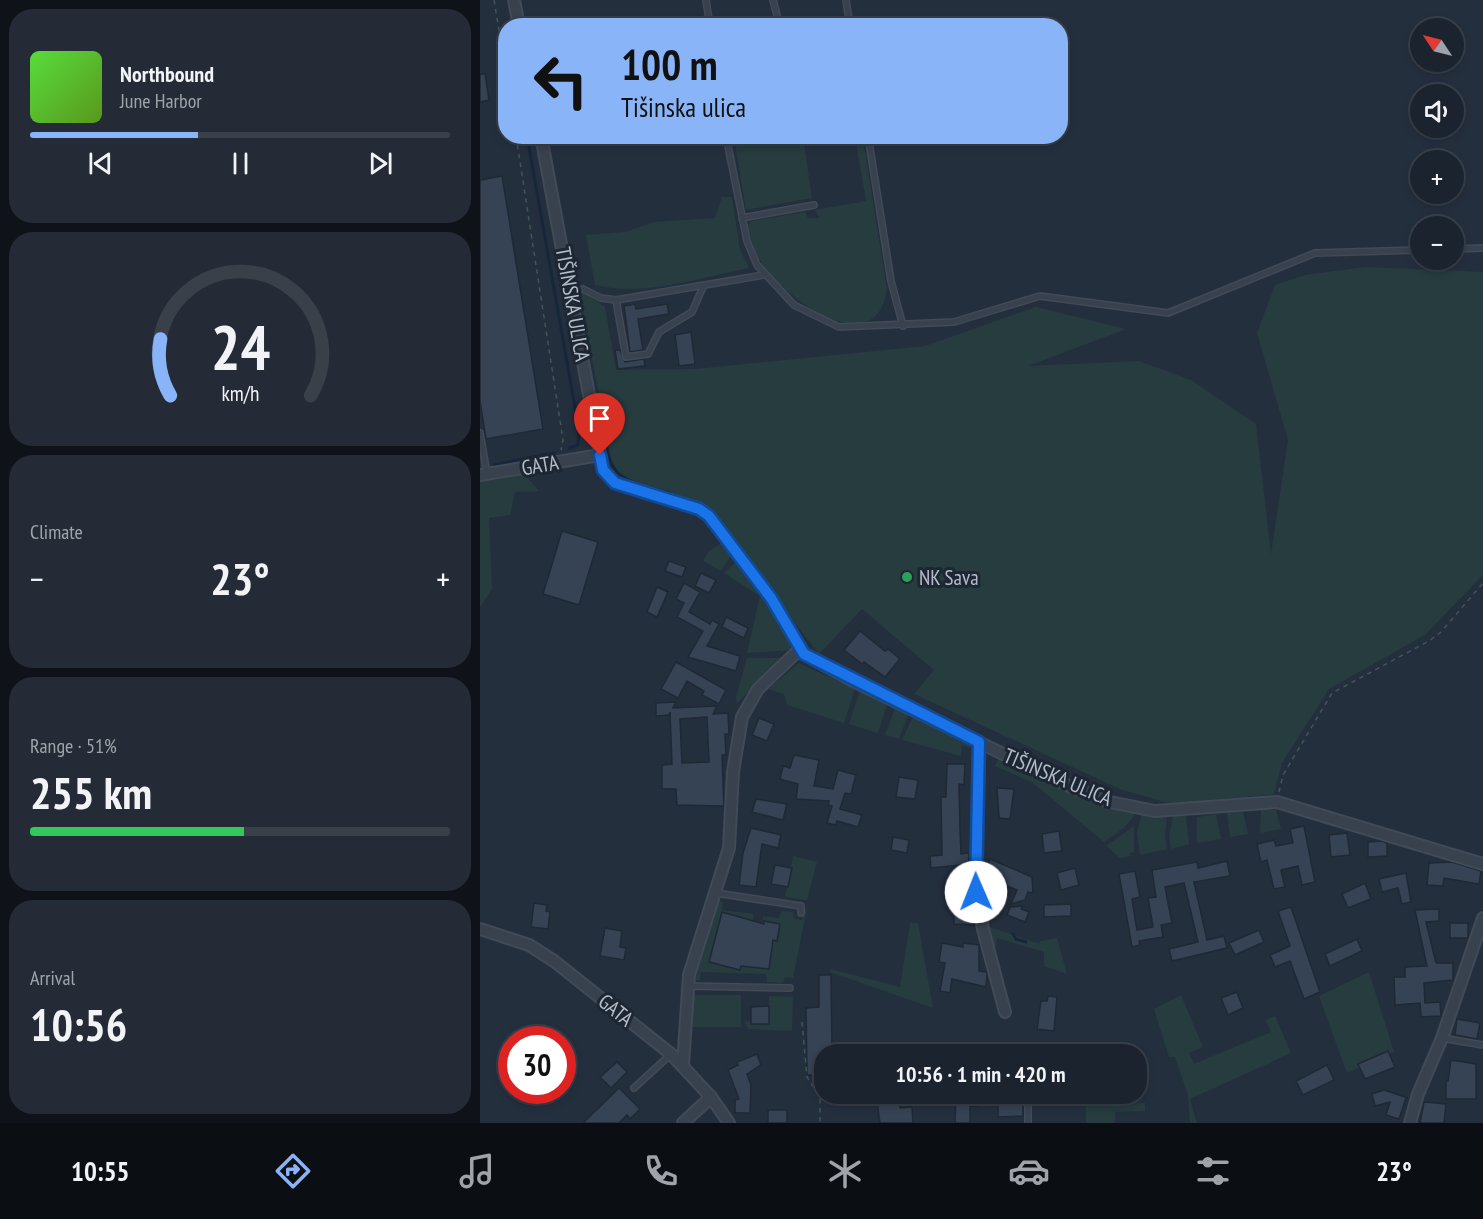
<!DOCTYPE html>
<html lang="en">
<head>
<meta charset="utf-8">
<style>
	:root { --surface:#1b232e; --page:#242b36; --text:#f1f3f6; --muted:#a0a4aa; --line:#39404a; --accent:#8ab4f8 }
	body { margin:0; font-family:"PT Sans Narrow",sans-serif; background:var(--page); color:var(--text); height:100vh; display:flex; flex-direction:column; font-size:22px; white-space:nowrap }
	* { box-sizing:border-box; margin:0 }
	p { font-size:20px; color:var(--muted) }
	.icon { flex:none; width:33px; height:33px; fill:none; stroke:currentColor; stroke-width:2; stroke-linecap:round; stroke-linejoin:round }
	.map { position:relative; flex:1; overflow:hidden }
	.panel { display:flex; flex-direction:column; gap:9px; padding:9px; background:#0f1319; width:480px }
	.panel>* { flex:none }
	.hud { position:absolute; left:18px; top:18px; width:570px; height:126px; border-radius:24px; box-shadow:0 3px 9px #0003,0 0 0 2px var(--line); background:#8ab4f8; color:#111; overflow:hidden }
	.needle { width:39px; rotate:305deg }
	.buttons { position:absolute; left:930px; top:18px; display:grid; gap:12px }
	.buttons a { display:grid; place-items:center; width:54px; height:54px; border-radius:50%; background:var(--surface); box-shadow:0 3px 9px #0003,0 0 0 2px var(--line); font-size:30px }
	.speed { position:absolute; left:18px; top:1026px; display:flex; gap:12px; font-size:30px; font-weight:700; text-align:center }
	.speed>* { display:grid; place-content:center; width:78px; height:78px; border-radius:50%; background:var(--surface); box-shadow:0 3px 9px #0003,0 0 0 2px var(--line); line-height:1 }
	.speed .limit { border:9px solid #d22; background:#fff; color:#111 }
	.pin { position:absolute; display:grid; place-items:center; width:51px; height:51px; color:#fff; margin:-62px -26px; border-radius:50% 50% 50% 0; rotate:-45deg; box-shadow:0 0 6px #0007 }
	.pin .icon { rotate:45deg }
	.me { position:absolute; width:66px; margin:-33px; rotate:359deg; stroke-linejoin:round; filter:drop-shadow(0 0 4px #0008) }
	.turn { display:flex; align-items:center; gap:21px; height:126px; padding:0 24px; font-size:27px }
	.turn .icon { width:78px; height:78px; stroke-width:2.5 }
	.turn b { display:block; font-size:42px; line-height:51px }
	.big { font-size:45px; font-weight:600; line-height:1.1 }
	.panel .widget { flex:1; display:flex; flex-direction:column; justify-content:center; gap:9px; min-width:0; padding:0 21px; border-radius:24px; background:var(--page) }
	.panel .dial { align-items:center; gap:0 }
	.dial svg { height:156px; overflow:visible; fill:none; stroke:var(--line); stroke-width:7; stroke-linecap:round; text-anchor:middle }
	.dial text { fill:var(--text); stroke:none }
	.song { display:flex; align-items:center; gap:18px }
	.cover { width:72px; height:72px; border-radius:9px; background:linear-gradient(135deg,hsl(110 70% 55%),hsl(90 70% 35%)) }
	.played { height:6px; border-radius:3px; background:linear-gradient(90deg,var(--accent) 40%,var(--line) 40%) }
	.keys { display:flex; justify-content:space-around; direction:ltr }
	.heat { display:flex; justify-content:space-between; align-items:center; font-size:33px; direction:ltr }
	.charge { height:9px; border-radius:4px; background:linear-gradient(90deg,#34c759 51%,var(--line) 0) }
	.trip { position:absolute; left:334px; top:1044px; width:333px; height:60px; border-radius:24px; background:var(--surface); box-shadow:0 3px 9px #0003,0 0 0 2px var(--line); font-weight:600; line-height:60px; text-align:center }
	.menu { display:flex; height:96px; justify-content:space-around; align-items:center; background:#0b0e12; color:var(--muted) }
	.menu .icon { width:42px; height:42px }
	.menu .current { color:var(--accent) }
	.menu b { font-size:27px; color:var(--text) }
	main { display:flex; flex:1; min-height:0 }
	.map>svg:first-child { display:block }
	.green { fill:#263c3f; fill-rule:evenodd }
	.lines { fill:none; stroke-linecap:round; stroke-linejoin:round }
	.stream { stroke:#17263c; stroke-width:3 }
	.building { fill:#364354; stroke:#1f2835; stroke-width:1.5; fill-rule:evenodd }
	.service-casing { stroke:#414a57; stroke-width:8 }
	.minor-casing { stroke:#414a57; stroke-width:14 }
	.path { stroke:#3f5557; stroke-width:1.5; stroke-dasharray:4.5 4.5; stroke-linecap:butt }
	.service { stroke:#38414e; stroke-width:5 }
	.minor { stroke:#38414e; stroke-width:10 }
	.route-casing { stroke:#114b97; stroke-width:15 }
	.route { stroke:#1a73e8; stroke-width:10 }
	.leisure-dot { fill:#2e9e5b; stroke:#1d2633; stroke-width:2 }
	.labels { text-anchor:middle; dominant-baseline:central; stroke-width:6; stroke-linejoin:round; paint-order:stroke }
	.street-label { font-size:21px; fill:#b4bcc9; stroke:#1d2633 }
	.poi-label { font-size:21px; fill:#b4bcc9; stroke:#1d2633; text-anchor:start }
</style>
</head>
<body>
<main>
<section class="panel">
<div class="widget">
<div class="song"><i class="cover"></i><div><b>Northbound</b><p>June Harbor</p></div></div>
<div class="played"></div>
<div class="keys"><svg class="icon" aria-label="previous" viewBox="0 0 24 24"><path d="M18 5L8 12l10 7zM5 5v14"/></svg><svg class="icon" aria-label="pause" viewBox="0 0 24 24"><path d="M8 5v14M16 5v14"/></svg><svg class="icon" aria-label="next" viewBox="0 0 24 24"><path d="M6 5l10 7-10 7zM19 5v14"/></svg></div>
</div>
<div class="widget dial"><svg viewBox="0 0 100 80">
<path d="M14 69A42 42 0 1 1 86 69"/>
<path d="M14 69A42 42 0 0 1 9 40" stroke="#8ab4f8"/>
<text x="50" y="56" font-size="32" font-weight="700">24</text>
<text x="50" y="72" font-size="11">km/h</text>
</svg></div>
<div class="widget"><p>Climate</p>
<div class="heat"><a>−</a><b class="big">23°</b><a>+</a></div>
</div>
<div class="widget"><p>Range · 51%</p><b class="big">255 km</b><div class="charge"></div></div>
<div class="widget"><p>Arrival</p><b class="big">10:56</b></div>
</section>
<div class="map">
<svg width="1003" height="1123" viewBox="0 0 1003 1123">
	<rect width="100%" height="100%" fill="#242f3e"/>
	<g class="green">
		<path d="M254,137H323L332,198L266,210Z"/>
		<path d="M375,137L383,139L407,289C396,366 303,296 282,264C274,251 271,239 268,225L272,221L325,212L328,218H340L335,210L386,201Z"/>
		<path d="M242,197H252L260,250L269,268C219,278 165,297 115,285L106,235L145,232L174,222L235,218Z"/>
		<path d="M885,267L1003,272V575L945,635L849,689L802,763L794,794L693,804L642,790L434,694L454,670L382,609L339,654L229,512L190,492L140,476L131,460L99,289L125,307L136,370L215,369L445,346L556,307L646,329L548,366L659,361L711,380L776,424L791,554L808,440L777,333L795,285L825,275Z"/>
		<path d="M44,474L59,491L35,492L30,515L9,518L12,589L0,607V482Z"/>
		<path d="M242,543L251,556L241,571L223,561L229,551Z"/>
		<path d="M256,562L309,637L311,645L310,650L267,653L280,596L244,573Z"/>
		<path d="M267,658H304L257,703L256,697Z"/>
		<path d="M319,663L375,689L364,723L307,705L304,694L288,689Z"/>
		<path d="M380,691L407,705L398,733L369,724Z"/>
		<path d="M415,708L428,715L419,739L405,735Z"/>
		<path d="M433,717L490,744V748L482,745L481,756L422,740Z"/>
		<path d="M519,758L596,795L654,812L655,815L644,828L624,842L553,783L515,766Z"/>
		<path d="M781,810H796L801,829L780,833Z"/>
		<path d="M763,811L768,834L750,837L747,813Z"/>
		<path d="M662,813L687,816L685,835L687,849L660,855L657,833Z"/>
		<path d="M736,814L741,839L717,843V817Z"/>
		<path d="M693,816H706L709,844L691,849L689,835Z"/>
		<path d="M654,826V852L649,853L651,856L640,858L626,846Z"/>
		<path d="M313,856L337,862L327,900L305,897Z"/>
		<path d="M238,901L243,902L242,910L274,914L272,924L282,925L283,916L299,918L301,911L313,912L314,919L322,920L328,903L313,978L305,977L303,983L287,982L286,974L221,972L220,980H215ZM242,912L271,920L266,939L237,931Z"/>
		<path d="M430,923H438L453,1008L350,972V969L420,987Z"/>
		<path d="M504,925L560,944V941L577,938L587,974L564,966V952L517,938L515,950L510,948Z"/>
		<path d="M889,972L914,1052L867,1073L839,996Z"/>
		<path d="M216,995H261V1027H213V999Z"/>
		<path d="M701,995L723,1047L709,1053L714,1064L791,1032L786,1020L795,1016L811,1053L710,1099L717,1123H710L708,1095L695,1057H689L674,1009Z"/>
		<path d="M289,996L313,997L312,1031L268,1029L265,1021L289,1024Z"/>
		<path d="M606,1094H642L643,1103H665V1111L635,1112V1123H606Z"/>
	</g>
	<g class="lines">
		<g class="stream">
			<path d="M47,136L99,430L98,445L89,448"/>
			<path d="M120,413C132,476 126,476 190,493"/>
			<path d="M14,465L73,453"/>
			<path d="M533,934L536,939L546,942"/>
		</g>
	</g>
	<g class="building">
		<path d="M0,74H5L9,100L0,102Z"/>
		<path d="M22,176L63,429L6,439L0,401V180Z"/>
		<path d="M155,304L156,309L187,304L189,314L158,319L163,350L150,352L144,306Z"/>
		<path d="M211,332L215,364L199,366L195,335Z"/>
		<path d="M135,350H140L145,362L164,359L165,366L138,369Z"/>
		<path d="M82,531L118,542L99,605L63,594Z"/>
		<path d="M189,561L206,567L202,577L185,571Z"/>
		<path d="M221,573L236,580L229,593L215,586Z"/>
		<path d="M204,583L220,592L209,612L230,624L232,620L239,624L227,646L260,656L256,671L208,657L223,631L197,617L204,603L196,599Z"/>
		<path d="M177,587L188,592L177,617L167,612Z"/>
		<path d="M246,617L268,628L264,638L242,627Z"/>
		<path d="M380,631L405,651L408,649L420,659L405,677L384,662L382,664L364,650Z"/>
		<path d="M196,662L246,690L239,704L222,695L224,691L207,681L198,698L181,689Z"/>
		<path d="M196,702L193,708L237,706L233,714L248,713L249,734H245L246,755H242L244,806L197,805L196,789H182V765L192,764L190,712L189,715L176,716V703ZM227,717L229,762L202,763L200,719Z"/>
		<path d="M279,718L294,724L287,741L272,735Z"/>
		<path d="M314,755L339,760L334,786L353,789L358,770L376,775L371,794L365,793L360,809L382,815L378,827L357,821L356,825L347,823L352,806L348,805L349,801L316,799L318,784L300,779L303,766L310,768Z"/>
		<path d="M467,764H485L484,785L479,784L480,829L481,854L489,853V872L480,873V865L451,868L450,856L462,855L461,797H466Z"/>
		<path d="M419,777L438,780L435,799L416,797Z"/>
		<path d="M517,788L534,789L530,819L519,818Z"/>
		<path d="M276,799L307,804L303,820L272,812Z"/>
		<path d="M824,826L835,882L822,885L818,866L801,870L805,887L794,889L787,860L781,862L777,844L794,840L796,846L813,843L810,829Z"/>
		<path d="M271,828L301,835L298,848L282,844L276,887L259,885L263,853Z"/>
		<path d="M579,831L582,851L564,853L562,834Z"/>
		<path d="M867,833L870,855L851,857L849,835Z"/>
		<path d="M413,837L429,840L427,853L411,850Z"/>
		<path d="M902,841L907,843V856L888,857V842Z"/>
		<path d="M510,859L552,877L553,893L548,892L545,900L531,904L537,890L504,877Z"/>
		<path d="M747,861L750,876L714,882L727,940L744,936L747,948L692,961L689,949L718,942L704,883L685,887L692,923L681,925L683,937L659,941L660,945L652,947L639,874L655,871L660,897L652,899L657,930L673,927L668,898L676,897L672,870L717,862L718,868Z"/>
		<path d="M972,862L1001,871L999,884L964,878L963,886L947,885L949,863Z"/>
		<path d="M295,865L312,868L308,887L291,884Z"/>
		<path d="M595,868L599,885L581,890L577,873Z"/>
		<path d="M926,873L931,902L922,904L918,888L902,892L899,879Z"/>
		<path d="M885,883L891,899L868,908L862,894Z"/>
		<path d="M54,903L67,905L66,911L70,912L68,929L51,927Z"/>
		<path d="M591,904V916L564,917V905Z"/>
		<path d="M543,906L541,909L549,912L545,922L527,915L530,907Z"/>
		<path d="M811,907L840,992L824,999L810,961L795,967L790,955L810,946L798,911Z"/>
		<path d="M959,909V921L946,922L956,963H973V980L944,983L945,1003L960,1002L961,1016L941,1017L940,1003L915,1005L914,977H925V967L947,966L935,910Z"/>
		<path d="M242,912L284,924V921L300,924L297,941L293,940L289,969L261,966L260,970L229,962Z"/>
		<path d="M474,914L493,915L495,925L474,924Z"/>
		<rect x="970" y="923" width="18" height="15"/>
		<path d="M125,928L142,931L140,947L146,948L144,960L120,956Z"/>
		<path d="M779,930L784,942L755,955L749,943Z"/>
		<path d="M877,939L882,951L850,966L845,954Z"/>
		<path d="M462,943L483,947V943L499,945V971L507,972L506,987L472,979L470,993L460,991L465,963L459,962Z"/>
		<path d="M339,975H351L352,1054H345V1075H327L326,1008L339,1007Z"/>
		<path d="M757,992L763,1008L748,1015L741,998Z"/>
		<path d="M568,996L577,997L574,1031L557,1029L561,1001H567Z"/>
		<path d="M289,1006V1024H271V1007Z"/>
		<path d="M977,1019L1000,1023L997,1039L975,1035Z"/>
		<path d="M908,1051L915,1067L885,1079L878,1064Z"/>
		<path d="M277,1054L281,1065L267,1074L271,1085L270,1113H255V1100L259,1099L248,1070L258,1065L257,1062Z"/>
		<path d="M971,1060L996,1064V1099H966V1081H968Z"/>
		<path d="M137,1062L147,1072L131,1088L120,1077Z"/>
		<path d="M847,1065L854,1080L823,1095L816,1081Z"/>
		<path d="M139,1088L160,1109L150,1119L147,1115L139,1123H103Z"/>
		<path d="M904,1090L928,1098H926L919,1119L906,1115L910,1102L895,1106L892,1094Z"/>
		<path d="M418,1094L420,1108L432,1107L433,1123H400L396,1095Z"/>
		<path d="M476,1094H498V1106H490V1123H475Z"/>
		<path d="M543,1097V1116L518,1117V1098Z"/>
		<path d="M944,1102L966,1104L964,1123H940Z"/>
		<rect x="288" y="1110" width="19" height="13"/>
	</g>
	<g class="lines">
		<g class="service-casing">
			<g id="service">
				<path d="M226,0L230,26"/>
				<path d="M293,0L300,26"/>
				<path d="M366,0L370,26"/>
				<path d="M246,136L267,241L277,265L314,305L359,327L474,322L560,296L688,313L835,253L940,250"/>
				<path d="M388,136L411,281L423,326"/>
				<path d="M262,218L334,205"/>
				<path d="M974,249L1003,248"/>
				<path d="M103,289L121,298L136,300L284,275"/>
				<path d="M136,300L146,357L168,354L179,332L212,312L223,287"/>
				<path d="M0,433L7,474"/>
				<path d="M236,893L321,906V913"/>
				<path d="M207,986L310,988"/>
				<path d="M962,1038L1003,1045"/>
				<path d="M154,1088L191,1054"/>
				<path d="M548,1107V1123"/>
			</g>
		</g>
		<g class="minor-casing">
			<g id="minor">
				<path d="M34,0L39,26"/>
				<path d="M61,136L123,470L135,483L219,509L229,516L291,598L324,654L373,681L589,786L630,802L675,811L797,802L1003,864"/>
				<path d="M0,475L120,455"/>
				<path d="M499,742L496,892L503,929L525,1012"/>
				<path d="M0,929L49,945L74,961L191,1054L231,1097L249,1123"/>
				<path d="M203,1065L209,975L249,848L253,772L262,717L278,689L320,649"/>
				<path d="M203,1123L231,1097"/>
				<path d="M930,1123L938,1094L962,1038L1003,918"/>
			</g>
		</g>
		<g class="path">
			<path d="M14,0L26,73"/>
			<path d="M36,136L83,440L81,450"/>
			<path d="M799,792L803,775L852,693L949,641L961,632L1003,583"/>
			<path d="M322,1022L327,1077L340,1097V1123"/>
		</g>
		<use href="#service" class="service"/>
		<use href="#minor" class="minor"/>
	</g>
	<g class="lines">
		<g class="route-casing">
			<path id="route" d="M120,455L123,470L135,483L219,509L229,516L291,598L324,654L499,742L496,892"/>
		</g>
		<use href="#route" class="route"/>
	</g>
	<circle class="leisure-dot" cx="427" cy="577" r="6"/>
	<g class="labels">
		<g class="street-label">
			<text transform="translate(93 304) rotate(80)">TIŠINSKA ULICA</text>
			<text transform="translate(60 465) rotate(-10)">GATA</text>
			<text transform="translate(578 777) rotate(23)">TIŠINSKA ULICA</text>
			<text transform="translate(136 1010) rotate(39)">GATA</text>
		</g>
		<g class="poi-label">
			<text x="439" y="577">NK Sava</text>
		</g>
	</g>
</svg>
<div class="buttons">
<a><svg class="needle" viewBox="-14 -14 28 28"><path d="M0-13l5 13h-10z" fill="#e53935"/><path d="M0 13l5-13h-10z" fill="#a0a4aa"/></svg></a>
<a><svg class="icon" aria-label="sound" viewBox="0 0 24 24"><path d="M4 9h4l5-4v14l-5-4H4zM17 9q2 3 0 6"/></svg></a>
<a>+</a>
<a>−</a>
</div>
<div class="speed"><div class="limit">30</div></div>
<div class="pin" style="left:120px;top:455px;background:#d93025"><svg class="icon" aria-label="arrive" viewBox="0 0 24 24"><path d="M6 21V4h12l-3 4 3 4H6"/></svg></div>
<svg class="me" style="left:496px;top:892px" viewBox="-20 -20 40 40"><circle r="19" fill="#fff"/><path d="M0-13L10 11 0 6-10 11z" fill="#1a73e8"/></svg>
<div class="trip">10:56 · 1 min · 420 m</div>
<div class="hud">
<div class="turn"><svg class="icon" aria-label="left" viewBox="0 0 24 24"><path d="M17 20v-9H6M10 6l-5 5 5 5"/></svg><div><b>100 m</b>Tišinska ulica</div></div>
</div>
</div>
</main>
<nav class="menu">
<b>10:55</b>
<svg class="icon current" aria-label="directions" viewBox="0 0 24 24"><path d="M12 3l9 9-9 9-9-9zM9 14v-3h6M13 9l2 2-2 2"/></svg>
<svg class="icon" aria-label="music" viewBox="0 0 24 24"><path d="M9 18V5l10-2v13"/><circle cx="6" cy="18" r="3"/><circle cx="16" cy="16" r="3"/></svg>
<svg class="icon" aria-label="phone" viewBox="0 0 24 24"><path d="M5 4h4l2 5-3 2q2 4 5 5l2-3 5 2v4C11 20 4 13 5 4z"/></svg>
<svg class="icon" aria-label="climate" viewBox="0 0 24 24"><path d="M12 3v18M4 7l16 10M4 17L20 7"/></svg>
<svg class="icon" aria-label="car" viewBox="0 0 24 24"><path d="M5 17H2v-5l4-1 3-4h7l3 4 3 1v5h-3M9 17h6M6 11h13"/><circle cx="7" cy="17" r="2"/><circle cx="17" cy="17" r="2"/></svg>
<svg class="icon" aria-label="filters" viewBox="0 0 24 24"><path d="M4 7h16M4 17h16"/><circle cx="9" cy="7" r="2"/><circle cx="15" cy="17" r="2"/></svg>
<b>23°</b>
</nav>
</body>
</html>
